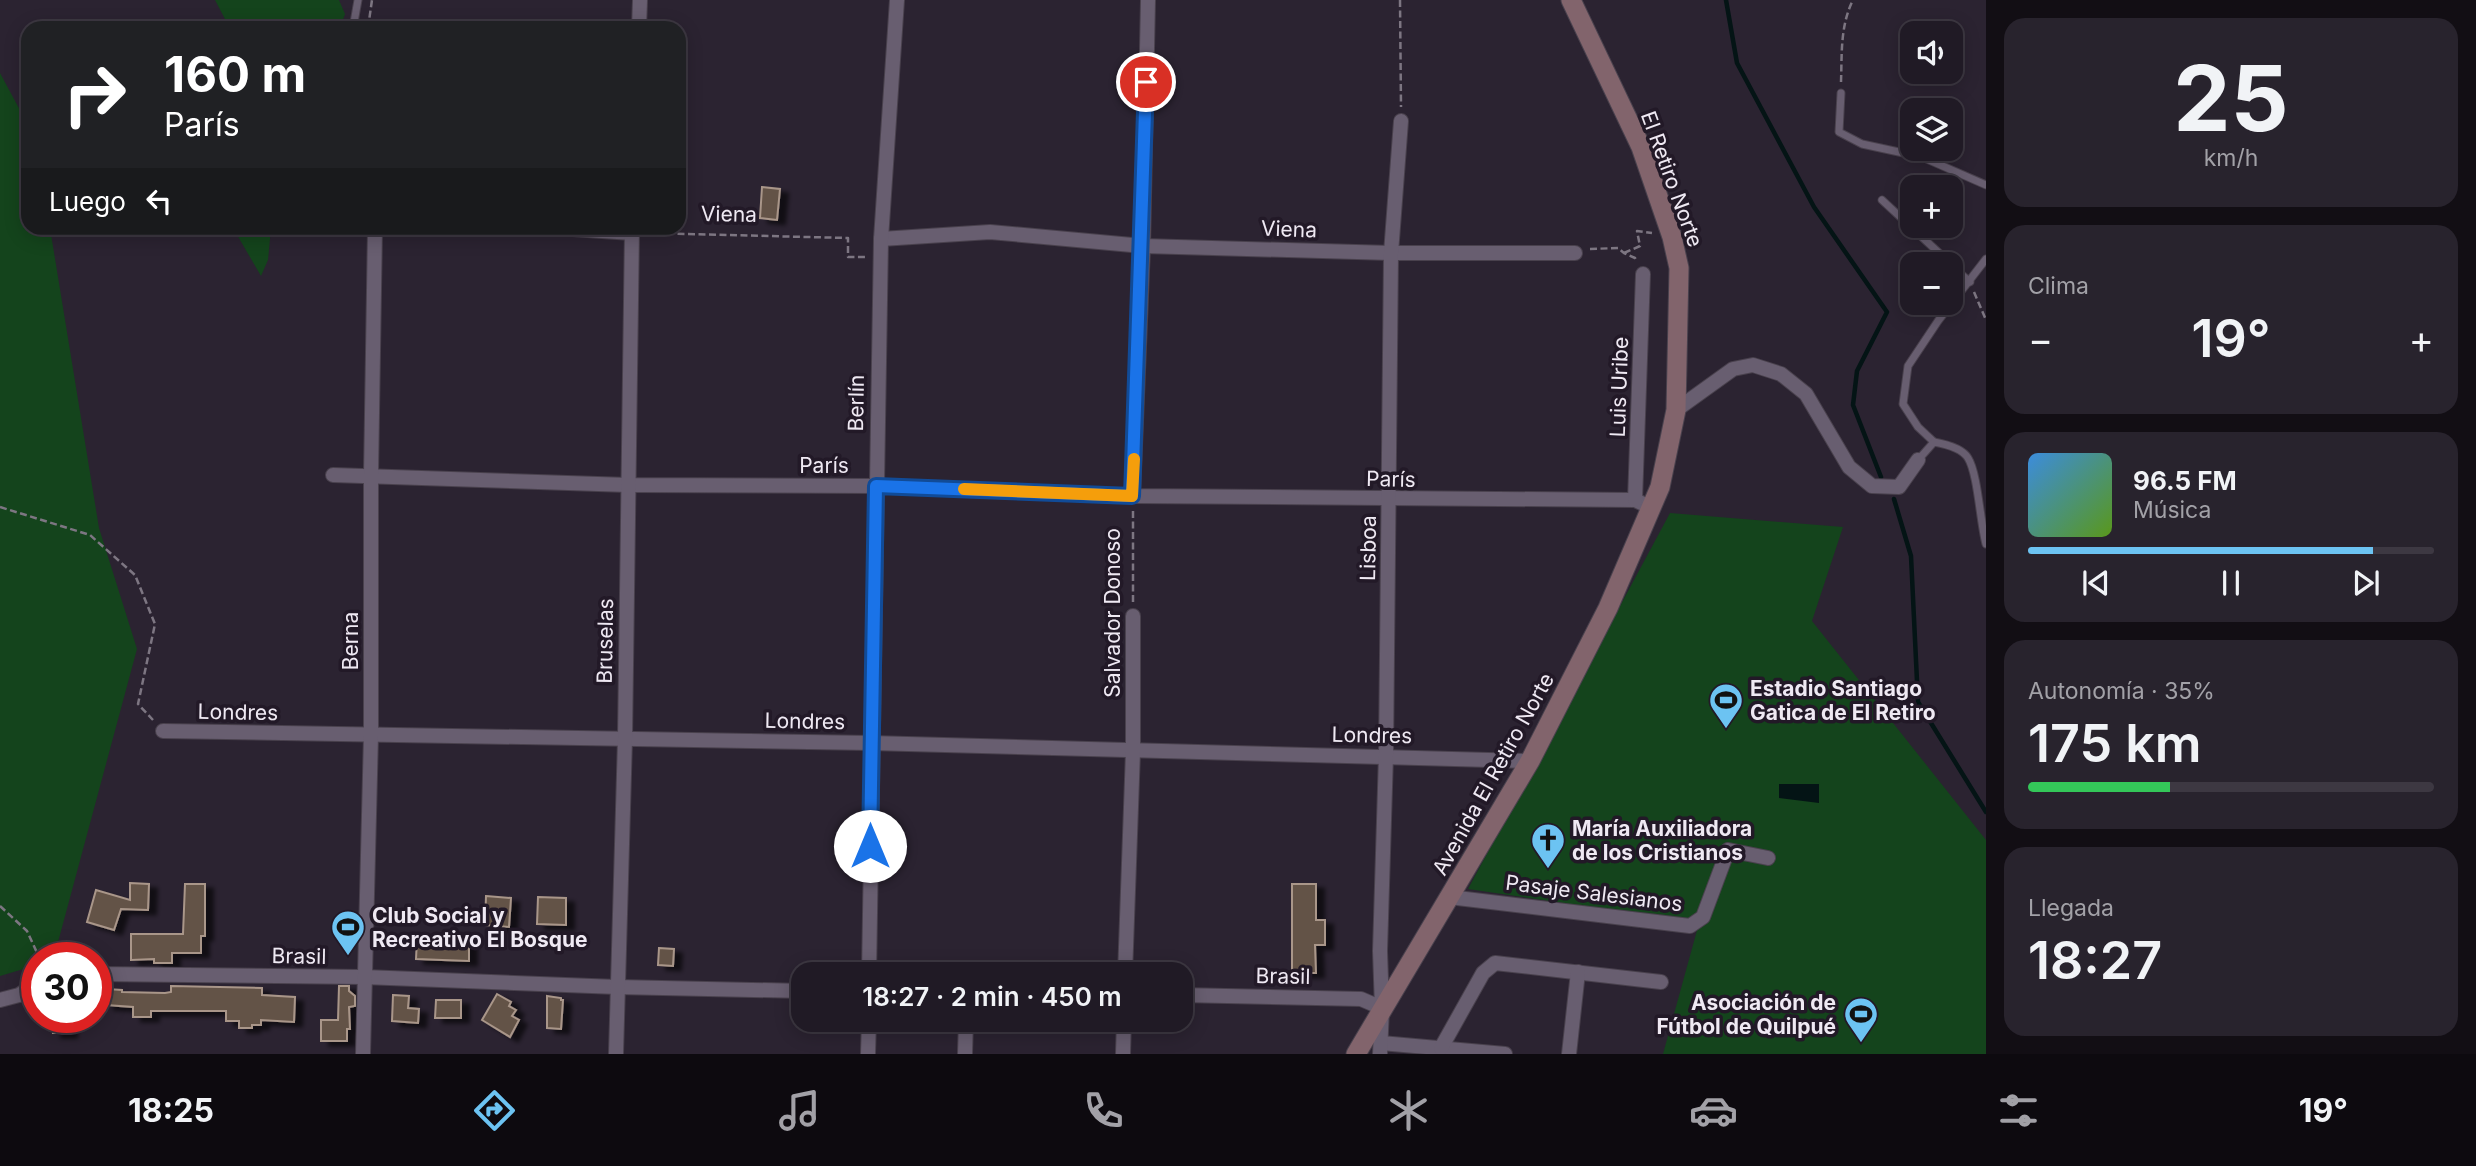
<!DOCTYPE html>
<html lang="es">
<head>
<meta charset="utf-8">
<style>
	:root { --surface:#201a25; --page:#28232d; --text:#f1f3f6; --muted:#a2a1a7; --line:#3d3842; --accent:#6cc3f2 }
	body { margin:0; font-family:Inter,sans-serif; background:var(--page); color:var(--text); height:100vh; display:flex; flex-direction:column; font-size:26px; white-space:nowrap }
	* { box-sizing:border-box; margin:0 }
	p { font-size:23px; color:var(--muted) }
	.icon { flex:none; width:38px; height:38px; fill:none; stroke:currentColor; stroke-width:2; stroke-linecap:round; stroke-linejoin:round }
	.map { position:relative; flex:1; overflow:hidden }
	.details { display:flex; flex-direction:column; gap:18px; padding:18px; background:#120e14; width:490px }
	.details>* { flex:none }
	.guide { position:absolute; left:21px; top:21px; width:665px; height:214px; border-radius:21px; box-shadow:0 4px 18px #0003,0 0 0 2px var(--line); background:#202124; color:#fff; overflow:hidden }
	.buttons { position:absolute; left:1900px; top:21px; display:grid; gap:14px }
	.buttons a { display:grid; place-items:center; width:63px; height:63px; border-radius:14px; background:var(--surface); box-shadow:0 4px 18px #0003,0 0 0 2px var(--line); font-size:35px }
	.speed { position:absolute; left:21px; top:942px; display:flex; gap:14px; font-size:35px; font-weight:700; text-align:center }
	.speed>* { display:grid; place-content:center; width:91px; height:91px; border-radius:50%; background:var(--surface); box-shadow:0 4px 18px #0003,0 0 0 2px var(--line); line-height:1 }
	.speed .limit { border:10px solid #d22; background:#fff; color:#111 }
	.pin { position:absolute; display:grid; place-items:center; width:60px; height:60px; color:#fff; margin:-30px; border:4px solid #fff; border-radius:50%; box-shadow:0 2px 7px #0007 }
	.me { position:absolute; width:77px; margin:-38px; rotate:0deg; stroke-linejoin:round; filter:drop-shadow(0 0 5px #0008) }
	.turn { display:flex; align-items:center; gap:24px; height:147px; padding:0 28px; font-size:32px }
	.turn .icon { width:91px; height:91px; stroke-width:2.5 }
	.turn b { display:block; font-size:49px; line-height:60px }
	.then { display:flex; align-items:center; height:66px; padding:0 28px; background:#0003; gap:14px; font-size:26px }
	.big { font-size:52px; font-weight:600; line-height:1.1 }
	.details .card { flex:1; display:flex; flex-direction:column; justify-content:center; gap:10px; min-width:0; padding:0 24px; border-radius:21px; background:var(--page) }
	.details .dial { align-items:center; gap:0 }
	.dial b { font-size:91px; line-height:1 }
	.song { display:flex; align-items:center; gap:21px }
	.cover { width:84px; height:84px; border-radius:10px; background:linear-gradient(135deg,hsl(210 70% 55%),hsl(90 70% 35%)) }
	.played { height:7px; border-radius:4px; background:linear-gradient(90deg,var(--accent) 85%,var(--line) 85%) }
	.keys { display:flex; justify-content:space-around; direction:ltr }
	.heat { display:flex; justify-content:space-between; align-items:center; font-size:38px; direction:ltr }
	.charge { height:10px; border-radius:5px; background:linear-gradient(90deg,#34c759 35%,var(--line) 0) }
	.trip { position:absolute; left:791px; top:962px; width:402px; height:70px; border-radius:21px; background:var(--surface); box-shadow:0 4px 18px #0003,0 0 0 2px var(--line); font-weight:600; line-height:70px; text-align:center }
	.tabs { display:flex; height:112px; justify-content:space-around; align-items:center; background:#0d0a0f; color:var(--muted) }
	.tabs .icon { width:49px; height:49px }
	.tabs .on { color:var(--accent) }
	.tabs b { font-size:32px; color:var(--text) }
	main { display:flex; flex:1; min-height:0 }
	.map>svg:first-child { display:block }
	.green { fill:#14441c }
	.water { fill:#041415 }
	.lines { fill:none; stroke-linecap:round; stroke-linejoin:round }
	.stream { stroke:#041415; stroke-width:4.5 }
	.building { fill:#645347; stroke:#a99689; stroke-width:2; filter:url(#shadow) }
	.lane-casing { stroke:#49414d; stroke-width:9 }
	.street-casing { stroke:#49414d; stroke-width:16 }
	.secondary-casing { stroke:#49414d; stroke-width:21 }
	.path { stroke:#7d7682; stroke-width:2.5; stroke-dasharray:7 3.5; stroke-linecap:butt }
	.lane { stroke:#685e70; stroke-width:7 }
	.street { stroke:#685e70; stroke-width:14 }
	.secondary { stroke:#82646c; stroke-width:19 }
	.route-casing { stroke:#114b97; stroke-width:18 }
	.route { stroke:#1a73e8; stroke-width:12 }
	.slow { stroke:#f59e0b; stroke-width:12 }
	.labels { text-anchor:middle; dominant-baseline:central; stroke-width:7; stroke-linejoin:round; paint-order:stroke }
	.street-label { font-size:21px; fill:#efe9f3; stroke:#221927 }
	.poi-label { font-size:21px; font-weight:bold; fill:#efe9f3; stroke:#221927; text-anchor:start }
</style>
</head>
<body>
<main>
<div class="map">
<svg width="1986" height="1054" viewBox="0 0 1986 1054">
	<defs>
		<filter id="shadow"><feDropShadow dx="8" dy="4.5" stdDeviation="2" flood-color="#0009"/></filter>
	</defs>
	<rect width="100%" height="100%" fill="#2b2331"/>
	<g class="green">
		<path d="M215,0H339L345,14L340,28H223L226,21Z"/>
		<path d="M0,73L28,125V228H50L99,528L137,649L54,957H37V965L0,976Z"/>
		<path d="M233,228H271L268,260L261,276Z"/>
		<path d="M1670,513L1843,527L1812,621L1986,840V1054H1663L1699,923L1468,889Z"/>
	</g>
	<path class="water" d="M1779,784H1819V803L1779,798Z"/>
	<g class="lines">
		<g class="stream">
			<path d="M1726,0L1737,63L1814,207L1887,312L1857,371L1853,405L1881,477"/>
			<path d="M1894,499L1911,556L1918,702L1986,812"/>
		</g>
	</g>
	<g class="building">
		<path d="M762,187L780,189L777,220L760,218Z"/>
		<path d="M130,883L149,884L148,910L121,909L114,930L87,922L96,890L130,900Z"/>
		<path d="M185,884H205V936H201V953H172V963H154V959L131,960V934H183Z"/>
		<path d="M1292,884H1316V920H1325V945H1315L1316,973H1292Z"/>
		<path d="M486,896L511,898L509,927L485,925Z"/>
		<path d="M538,897L566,898V925L537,924Z"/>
		<path d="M449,934H469V961L416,959L417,939L449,940Z"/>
		<path d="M659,948L674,949L673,966L658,965Z"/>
		<path d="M171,986L262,988V995L295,997L294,1022L261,1020V1025H252V1028H239V1021H226V1011H151V1017H133V1007L106,1005L107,989L122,990V992L165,993L171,992Z"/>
		<path d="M339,986H349V991L355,996V1006L349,1007L350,1029H347V1041H321V1020H338Z"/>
		<path d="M497,994L511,1002L509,1006L516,1010L512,1016L519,1020L510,1037L482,1020Z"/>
		<path d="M393,995L409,996L408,1008L419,1009L418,1023L392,1021Z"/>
		<path d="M547,996L561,998V1000H563L561,1029L547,1028Z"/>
		<path d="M436,1000H461V1018H435Z"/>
		<path d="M54,1017H69V1033H53Z"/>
	</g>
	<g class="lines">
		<g class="lane-casing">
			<g id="lane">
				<path d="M353,28L358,0"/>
				<path d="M1841,93L1839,132L1862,144L1922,157L1986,185"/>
				<path d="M1882,200L1951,264"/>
				<path d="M1951,265L1970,282"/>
				<path d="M1934,442L1918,427L1903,404L1908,366L1938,321L1986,259"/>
				<path d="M1918,460L1934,442C1945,444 1962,448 1968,458C1978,474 1980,522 1986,544"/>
			</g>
		</g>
		<g class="street-casing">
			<g id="street">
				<path d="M639,28L640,0"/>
				<path d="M558,228L632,233"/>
				<path d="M881,239L990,232L1143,246L1391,253H1575"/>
				<path d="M1676,410L1733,369L1753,365L1781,374L1806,394L1849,467L1872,486L1899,487L1918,460"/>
				<path d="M333,475L628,485L876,486L1133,496L1635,500L1650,507"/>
				<path d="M1133,496L1143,246L1148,0"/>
				<path d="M1635,500L1643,274"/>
				<path d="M163,731L871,743L1530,761"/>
				<path d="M1449,897L1690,926L1703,917L1728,850L1768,858"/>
				<path d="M96,974L364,977L617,987L803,991"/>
				<path d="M869,975L881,239L897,0"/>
				<path d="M1125,975L1133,751V616"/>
				<path d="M1181,995L1361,999L1382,1008"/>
				<path d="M0,1000L19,995L37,983"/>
				<path d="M1381,1043L1505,1054"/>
				<path d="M1441,1048L1483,973L1495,963L1661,982"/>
				<path d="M363,1054L371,735V475L375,228"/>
				<path d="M616,1054L625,739L632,228"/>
				<path d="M868,1054L869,1020"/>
				<path d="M965,1054L966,1020"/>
				<path d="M1123,1054L1124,1020"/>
				<path d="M1380,1054L1382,1008L1380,951L1386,755L1391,253L1401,121"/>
				<path d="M1569,1054L1578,972"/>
			</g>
		</g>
		<g class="secondary-casing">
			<path id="secondary" d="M1356,1054L1530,761L1608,608L1660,487L1676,410L1679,268L1672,237L1641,147L1571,0"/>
		</g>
		<g class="path">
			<path d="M1400,0L1401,107"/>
			<path d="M368,28L372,0"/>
			<path d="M1841,82C1842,54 1840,26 1853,0"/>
			<path d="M646,233L848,238V257H865"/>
			<path d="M1590,249L1618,248L1624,253L1635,258L1637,261"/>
			<path d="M1624,253L1640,246L1637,231L1652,233"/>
			<path d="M1974,292L1986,320"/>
			<path d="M0,507L90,535L135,575L155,624L138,704L153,720"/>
			<path d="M1133,511V602"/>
			<path d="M0,906L27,931L39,957"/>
		</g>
		<use href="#lane" class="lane"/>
		<use href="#street" class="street"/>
		<use href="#secondary" class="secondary"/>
	</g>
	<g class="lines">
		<g class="route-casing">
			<path id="route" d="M870,846L876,486L1132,496L1146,82"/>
		</g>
		<use href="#route" class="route"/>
		<path class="slow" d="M964,489L1132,496L1134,459"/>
	</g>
	<defs>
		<g id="stadium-pin" transform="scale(1.75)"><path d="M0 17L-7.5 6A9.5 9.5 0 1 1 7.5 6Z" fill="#6cc3f2" stroke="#221927"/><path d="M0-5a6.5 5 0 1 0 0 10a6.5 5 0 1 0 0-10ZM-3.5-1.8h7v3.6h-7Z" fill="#111"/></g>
		<g id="church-pin" transform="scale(1.75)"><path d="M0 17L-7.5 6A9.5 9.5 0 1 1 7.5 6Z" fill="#6cc3f2" stroke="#221927"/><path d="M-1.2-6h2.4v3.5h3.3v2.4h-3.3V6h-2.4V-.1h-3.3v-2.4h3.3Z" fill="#111"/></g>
	</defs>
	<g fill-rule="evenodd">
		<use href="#stadium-pin" x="1726" y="700"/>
		<use href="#church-pin" x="1548" y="840"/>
		<use href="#stadium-pin" x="348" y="927"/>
		<use href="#stadium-pin" x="1861" y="1014"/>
	</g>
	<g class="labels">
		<g class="street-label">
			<text transform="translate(1672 179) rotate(70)">El Retiro Norte</text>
			<text transform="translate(729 214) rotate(1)">Viena</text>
			<text transform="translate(1289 229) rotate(2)">Viena</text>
			<text transform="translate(1619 387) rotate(-88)">Luis Uribe</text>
			<text transform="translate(856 403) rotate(-89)">Berlín</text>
			<text x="824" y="465">París</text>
			<text transform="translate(1391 479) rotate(1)">París</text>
			<text transform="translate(1368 548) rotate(-89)">Lisboa</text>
			<text transform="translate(1112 613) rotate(-90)">Salvador Donoso</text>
			<text transform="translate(350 641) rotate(-90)">Berna</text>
			<text transform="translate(605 641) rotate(-89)">Bruselas</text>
			<text transform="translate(238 712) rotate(1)">Londres</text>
			<text transform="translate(805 721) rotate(1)">Londres</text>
			<text transform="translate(1372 735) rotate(1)">Londres</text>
			<text transform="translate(1493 774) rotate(-61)">Avenida El Retiro Norte</text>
			<text transform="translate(1594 893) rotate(7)">Pasaje Salesianos</text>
			<text transform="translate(299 956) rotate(1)">Brasil</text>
			<text transform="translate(1283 976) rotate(1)">Brasil</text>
		</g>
		<g class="poi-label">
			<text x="1750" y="688">Estadio Santiago<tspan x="1750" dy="24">Gatica de El Retiro</tspan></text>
			<text x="1572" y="828">María Auxiliadora<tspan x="1572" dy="24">de los Cristianos</tspan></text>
			<text x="372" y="915">Club Social y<tspan x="372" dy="24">Recreativo El Bosque</tspan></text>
			<text x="1836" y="1002" text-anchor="end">Asociación de<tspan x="1836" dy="24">Fútbol de Quilpué</tspan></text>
		</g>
	</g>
</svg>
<div class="buttons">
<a><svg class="icon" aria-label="sound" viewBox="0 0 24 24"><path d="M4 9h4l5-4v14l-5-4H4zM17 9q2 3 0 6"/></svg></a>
<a><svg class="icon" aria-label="layers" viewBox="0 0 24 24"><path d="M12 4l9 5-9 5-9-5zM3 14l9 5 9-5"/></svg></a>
<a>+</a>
<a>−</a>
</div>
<div class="speed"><div class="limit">30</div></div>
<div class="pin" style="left:1146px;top:82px;background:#d93025"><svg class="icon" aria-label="arrive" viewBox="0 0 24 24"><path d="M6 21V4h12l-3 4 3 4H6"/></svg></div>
<svg class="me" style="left:870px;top:846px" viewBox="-20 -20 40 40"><circle r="19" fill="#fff"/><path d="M0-13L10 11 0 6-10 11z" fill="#1a73e8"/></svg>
<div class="trip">18:27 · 2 min · 450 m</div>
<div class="guide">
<div class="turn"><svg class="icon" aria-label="right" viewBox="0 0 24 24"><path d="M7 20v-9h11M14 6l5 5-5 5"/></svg><div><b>160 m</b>París</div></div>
<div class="then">Luego<svg class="icon" aria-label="left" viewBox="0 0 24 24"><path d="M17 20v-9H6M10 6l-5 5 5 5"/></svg></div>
</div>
</div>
<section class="details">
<div class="card dial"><b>25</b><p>km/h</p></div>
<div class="card"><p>Clima</p>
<div class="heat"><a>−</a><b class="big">19°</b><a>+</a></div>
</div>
<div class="card">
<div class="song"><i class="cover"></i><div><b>96.5 FM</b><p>Música</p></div></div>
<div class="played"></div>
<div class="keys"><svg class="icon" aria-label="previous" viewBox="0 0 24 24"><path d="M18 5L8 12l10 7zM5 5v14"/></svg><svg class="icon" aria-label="pause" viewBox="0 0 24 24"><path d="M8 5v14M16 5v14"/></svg><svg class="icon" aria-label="next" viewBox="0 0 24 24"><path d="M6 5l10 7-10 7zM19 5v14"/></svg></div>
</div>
<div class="card"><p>Autonomía · 35%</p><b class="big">175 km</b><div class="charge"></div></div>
<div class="card"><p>Llegada</p><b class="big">18:27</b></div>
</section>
</main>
<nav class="tabs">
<b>18:25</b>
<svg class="icon on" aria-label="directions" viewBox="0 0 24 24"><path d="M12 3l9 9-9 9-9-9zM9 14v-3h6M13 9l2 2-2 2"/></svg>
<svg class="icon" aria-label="music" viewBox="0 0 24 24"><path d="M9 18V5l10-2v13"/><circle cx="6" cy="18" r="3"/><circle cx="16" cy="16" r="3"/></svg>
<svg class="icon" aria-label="phone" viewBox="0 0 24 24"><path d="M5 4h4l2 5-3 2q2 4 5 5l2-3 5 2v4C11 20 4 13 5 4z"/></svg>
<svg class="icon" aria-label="climate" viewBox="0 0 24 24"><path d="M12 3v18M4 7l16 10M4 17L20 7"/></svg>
<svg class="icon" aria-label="car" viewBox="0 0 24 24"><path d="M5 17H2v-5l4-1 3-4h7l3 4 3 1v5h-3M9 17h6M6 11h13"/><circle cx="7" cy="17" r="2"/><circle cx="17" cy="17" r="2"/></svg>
<svg class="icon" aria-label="filters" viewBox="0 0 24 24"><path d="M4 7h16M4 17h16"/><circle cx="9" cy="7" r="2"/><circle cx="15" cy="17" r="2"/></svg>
<b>19°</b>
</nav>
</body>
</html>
